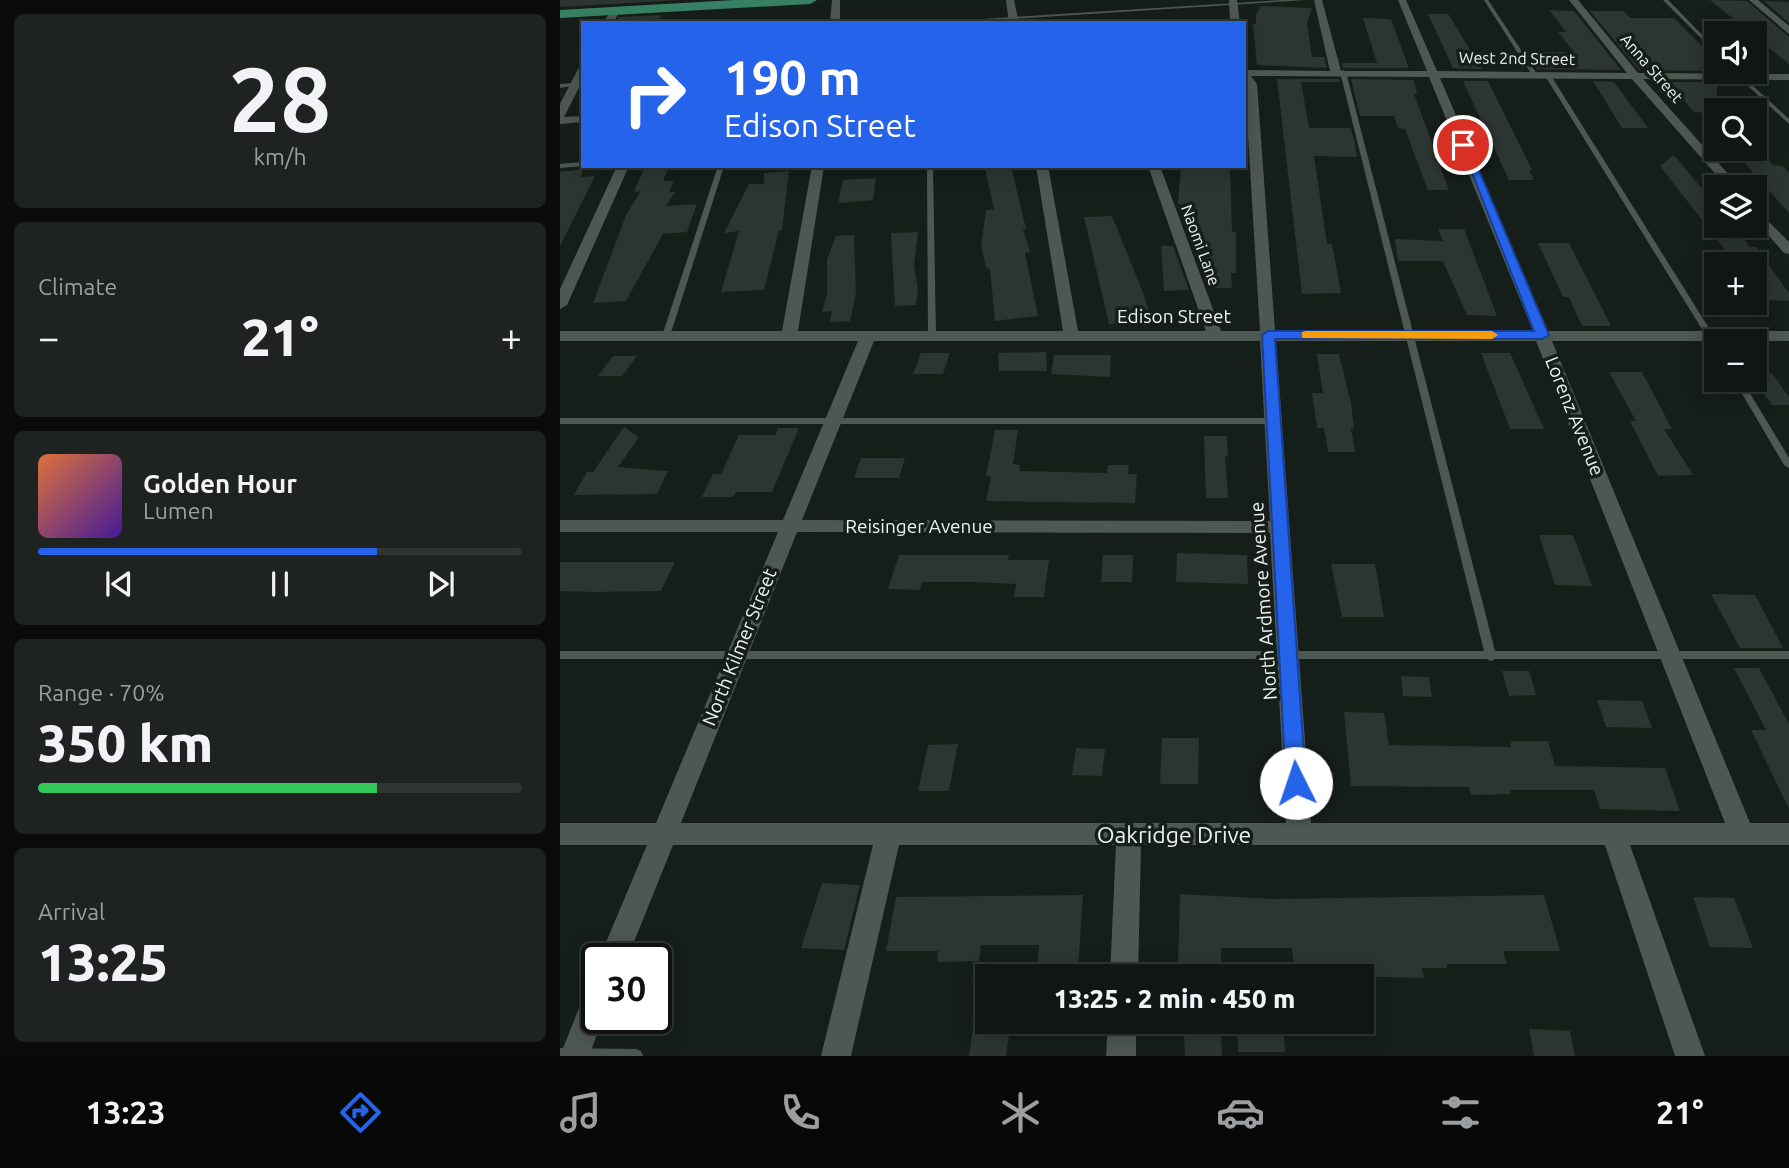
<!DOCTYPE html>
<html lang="en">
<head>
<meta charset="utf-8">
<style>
	:root { --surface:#101614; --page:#1e2322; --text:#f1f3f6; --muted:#9c9fa0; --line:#303534; --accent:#2563eb }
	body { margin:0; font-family:Ubuntu,sans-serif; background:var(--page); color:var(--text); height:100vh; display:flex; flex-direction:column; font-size:26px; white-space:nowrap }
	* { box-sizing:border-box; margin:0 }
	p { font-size:23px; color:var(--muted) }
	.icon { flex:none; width:38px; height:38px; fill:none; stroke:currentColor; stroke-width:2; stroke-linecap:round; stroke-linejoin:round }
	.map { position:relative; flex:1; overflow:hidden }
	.sheet { display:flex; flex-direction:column; gap:14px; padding:14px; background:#090c0b; width:560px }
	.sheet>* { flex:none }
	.guide { position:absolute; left:21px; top:21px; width:665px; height:147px; border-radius:0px; box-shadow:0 4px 18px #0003,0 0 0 2px var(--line); background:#2563eb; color:#fff; overflow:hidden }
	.tools { position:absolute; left:1144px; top:21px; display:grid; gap:14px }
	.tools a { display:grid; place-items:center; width:63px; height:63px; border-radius:0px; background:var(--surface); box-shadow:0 4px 18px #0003,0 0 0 2px var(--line); font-size:35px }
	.speed { position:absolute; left:21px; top:943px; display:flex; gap:14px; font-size:35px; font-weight:700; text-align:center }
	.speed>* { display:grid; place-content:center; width:91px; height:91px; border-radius:50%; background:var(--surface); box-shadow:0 4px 18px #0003,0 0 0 2px var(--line); line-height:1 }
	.speed .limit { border:4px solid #111; border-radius:10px; background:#fff; color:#111 }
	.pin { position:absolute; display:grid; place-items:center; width:60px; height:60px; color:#fff; margin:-30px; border:4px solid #fff; border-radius:50%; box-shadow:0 2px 7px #0007 }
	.me { position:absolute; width:77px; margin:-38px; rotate:356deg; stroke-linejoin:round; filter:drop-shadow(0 0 5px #0008) }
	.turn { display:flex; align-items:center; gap:24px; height:147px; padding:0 28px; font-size:32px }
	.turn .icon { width:91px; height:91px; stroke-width:2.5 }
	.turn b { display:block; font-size:49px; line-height:60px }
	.big { font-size:52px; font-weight:800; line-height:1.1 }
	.sheet .tile { flex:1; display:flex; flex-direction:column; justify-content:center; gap:10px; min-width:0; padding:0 24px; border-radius:10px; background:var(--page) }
	.sheet .dial { align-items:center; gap:0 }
	.dial b { font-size:91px; line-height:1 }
	.song { display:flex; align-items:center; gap:21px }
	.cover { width:84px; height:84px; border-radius:10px; background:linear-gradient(135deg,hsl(20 70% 55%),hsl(260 70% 35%)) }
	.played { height:7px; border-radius:4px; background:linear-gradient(90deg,var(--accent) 70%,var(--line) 70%) }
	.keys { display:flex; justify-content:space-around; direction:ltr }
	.heat { display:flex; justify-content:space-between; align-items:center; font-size:38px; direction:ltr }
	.charge { height:10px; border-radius:5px; background:linear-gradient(90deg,#34c759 70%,var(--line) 0) }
	.trip { position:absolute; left:415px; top:964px; width:399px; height:70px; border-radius:0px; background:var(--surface); box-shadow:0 4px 18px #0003,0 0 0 2px var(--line); font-weight:800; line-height:70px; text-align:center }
	.tab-bar { display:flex; height:112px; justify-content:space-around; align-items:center; background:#060908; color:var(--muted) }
	.tab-bar .icon { width:49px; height:49px }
	.tab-bar .current { color:var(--accent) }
	.tab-bar b { font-size:32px; color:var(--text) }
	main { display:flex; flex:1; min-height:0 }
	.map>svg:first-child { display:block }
	.building { fill:#2c3531 }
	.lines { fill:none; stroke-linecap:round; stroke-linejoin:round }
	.service { fill:#4e5853; fill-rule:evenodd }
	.minor { fill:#4e5853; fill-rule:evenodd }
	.primary { fill:#368064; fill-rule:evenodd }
	.route { fill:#2563eb; stroke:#184099; stroke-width:2 }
	.slow { fill:#f59e0b }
	.labels { text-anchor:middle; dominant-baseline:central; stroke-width:7; stroke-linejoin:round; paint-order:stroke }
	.far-street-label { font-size:16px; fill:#edf2ef; stroke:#161e1a }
	.street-label { font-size:19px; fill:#edf2ef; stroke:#161e1a }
	.near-street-label { font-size:23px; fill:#edf2ef; stroke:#161e1a }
</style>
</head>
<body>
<main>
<section class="sheet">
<div class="tile dial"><b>28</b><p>km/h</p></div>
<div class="tile"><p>Climate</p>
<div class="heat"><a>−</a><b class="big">21°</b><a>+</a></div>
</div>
<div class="tile">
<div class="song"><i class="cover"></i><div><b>Golden Hour</b><p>Lumen</p></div></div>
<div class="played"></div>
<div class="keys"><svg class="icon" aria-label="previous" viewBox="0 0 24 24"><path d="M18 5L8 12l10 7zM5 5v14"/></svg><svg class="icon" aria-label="pause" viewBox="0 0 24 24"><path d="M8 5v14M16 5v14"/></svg><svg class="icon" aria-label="next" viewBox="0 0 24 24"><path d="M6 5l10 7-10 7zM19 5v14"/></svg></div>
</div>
<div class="tile"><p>Range · 70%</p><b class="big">350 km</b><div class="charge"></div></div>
<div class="tile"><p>Arrival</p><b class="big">13:25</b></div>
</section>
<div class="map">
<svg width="1229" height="1056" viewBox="0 0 1229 1056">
	<rect width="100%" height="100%" fill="#161e1a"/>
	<g class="building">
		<path d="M0,0H120L0,7Z"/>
		<path d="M1150,0L1187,1L1229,37V64L1195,37V33H1191Z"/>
		<path d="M1204,1L1229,2V23Z"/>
		<path d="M701,6L752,8L747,23L752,57H764L767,68L697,65L693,24H696V15Z"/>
		<path d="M989,10L1014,11L1061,70L977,69L966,52H1014L998,32H1006Z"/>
		<path d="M1030,11H1064L1070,18H1114L1157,61V71L1079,70Z"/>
		<path d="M868,14H888L922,69L893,68Z"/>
		<path d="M103,15L94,23H56L59,17Z"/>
		<path d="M803,18L831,19L849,68H783L782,63H817Z"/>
		<path d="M717,79H779L780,82H741L749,128H791L794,140L797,157L754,156L767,244H772L781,293L742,294Z"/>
		<path d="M791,79L854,80L857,94H854L889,190H868L845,129L838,128L834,116H800Z"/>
		<path d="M903,81H928L972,170H969L974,180H949Z"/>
		<path d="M1033,81L1054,82L1088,128H1062Z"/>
		<path d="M1108,82H1157V131L1140,112H1134Z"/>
		<path d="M1195,147L1213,165L1223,166L1229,173V213L1172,149Z"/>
		<path d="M1114,155L1157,207V226H1175L1190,247H1196L1229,293V301L1206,300L1195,284V264H1181L1176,256H1170L1100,166Z"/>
		<path d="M85,166H109L103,181H114L109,192H115L106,206L137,204L127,232L103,234L66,301L33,303L67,213L81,191L74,192Z"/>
		<path d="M451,166L466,229H463L470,252L465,253L478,316L435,321L430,270L426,267L421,246L426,210L434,209L425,168Z"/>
		<path d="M621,166H670L672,232H676V273H671L672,288H648L626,229V205L618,204Z"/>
		<path d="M23,169L21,177L35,176L0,246V172Z"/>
		<path d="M229,171L222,230H219L204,290L161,292L179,231L164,233L189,184H204V173Z"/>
		<path d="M316,178L313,200L278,203L283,180Z"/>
		<path d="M552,216L584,295L592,321L549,324L524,217Z"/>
		<path d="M878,229H904L937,316L907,315L883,261H838L835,239L883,241Z"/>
		<path d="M358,232L354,266L358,289L356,305L335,306L331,233Z"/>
		<path d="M294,235L296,293L290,321L270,322L272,311L262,312L267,294V260L276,236Z"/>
		<path d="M978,243H1009L1051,326H1022L1009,297H1003Z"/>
		<path d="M601,246H613L629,290L604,291Z"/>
		<path d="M486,352L487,371H439L438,353Z"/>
		<path d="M361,353H390L383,374H353Z"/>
		<path d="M921,353H950L984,429H950Z"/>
		<path d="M757,354H779L791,403L794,429L791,428L795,452H768L764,428H757L752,393H763Z"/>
		<path d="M494,355H551L550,377L491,374Z"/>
		<path d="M53,356H77L62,376H38Z"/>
		<path d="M1049,372H1082L1112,429H1104L1133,475L1098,476L1070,421H1076Z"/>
		<path d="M1195,373H1212L1229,397V405H1212L1194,380Z"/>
		<path d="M64,427L79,437L58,467L108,471L97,494L14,495L27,472H33Z"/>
		<path d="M218,428H239L212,492H176L173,497H142L153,474H161L179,435H215Z"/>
		<path d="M435,430H458L453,464L460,465L459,471L547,473L548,465H569L568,474H577L575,503L426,501L431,476H426Z"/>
		<path d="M644,436H667L668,456H665L668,498H646Z"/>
		<path d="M301,458H345L339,478H294Z"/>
		<path d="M979,535H1013L1032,586L995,585Z"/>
		<path d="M617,553L687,555L688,584L616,582Z"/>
		<path d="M339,555H449L448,560H489L484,597H454L456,584L415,582H362L360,590L328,589Z"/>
		<path d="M543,555H573L572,582H541Z"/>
		<path d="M0,562H115L101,591L33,592L0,591Z"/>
		<path d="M771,564H815L824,617H782Z"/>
		<path d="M1151,594L1195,595L1223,648H1180Z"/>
		<path d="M1174,668H1199L1229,724V809L1191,730H1206Z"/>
		<path d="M942,671H969L976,695L949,696Z"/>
		<path d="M841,676L869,677L872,697L843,696Z"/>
		<path d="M1037,700L1082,701L1092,728L1046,727Z"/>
		<path d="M784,712L824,713L829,745L951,747L950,741H988L995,766L1105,768L1120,811L1040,809L1034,790H949L951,794L911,795L909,787L791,786Z"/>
		<path d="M602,738H639L638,784H600Z"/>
		<path d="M398,744L389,791H358L368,745Z"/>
		<path d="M516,748L545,749L542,776L512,775Z"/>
		<path d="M262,883L300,885L284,950L241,948Z"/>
		<path d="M620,894L714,899L984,895L1000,951H943L947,964H887V968H862L864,978L785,976L784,967H734L732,948H661V967L618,966Z"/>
		<path d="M523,895L518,969H477L479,945H421L419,961L377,962L378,951H326L336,897Z"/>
		<path d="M1133,897L1174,898L1193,948L1150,947Z"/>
		<path d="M677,1022H723L725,1052H678Z"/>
		<path d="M413,1027L450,1028L446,1056H409Z"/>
		<path d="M969,1029L1010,1031L1015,1056H974Z"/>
		<path d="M661,1035L662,1056H625L624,1036Z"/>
	</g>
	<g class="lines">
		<g class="service">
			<path d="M722,0H746L389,23H359Z"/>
			<path d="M924,0H928L977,74L976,75H972Z"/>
			<path d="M1103,0H1108L1157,50V54Z"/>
			<path d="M783,70L786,72L935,651H1229V659H935L931,661L927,659H0V651H924L780,72Z"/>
			<path d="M1173,72H1178L1229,119V124Z"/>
			<path d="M985,73L990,74L1157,341V349L1153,347L984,74Z"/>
			<path d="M0,84L15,83L18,85L0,88Z"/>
			<path d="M23,162V166L0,168V164Z"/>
			<path d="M158,166H164L110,336L106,338H103L102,336Z"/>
			<path d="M367,166H373L376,336L372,338L368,336Z"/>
			<path d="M1174,380H1182L1229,458V468L1224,465Z"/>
			<path d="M0,418H713L717,421L713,424H0Z"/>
			<path d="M0,1048L76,1049L81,1051L83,1056H0Z"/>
		</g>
		<g class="minor">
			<path d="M272,0H280V23H270Z"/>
			<path d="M446,0H454L459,23H449Z"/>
			<path d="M669,0H677L680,23H670Z"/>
			<path d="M754,0H762L781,71H867L838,0H846L877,71L1067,73L1009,0H1018L1078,73L1229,74V80L1083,79L1180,187H1167L1072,79L880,78L988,331H1229V341H992L1190,823H1229V845H1070L1145,1056H1115L1045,845H581L578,976H550L556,845H339L291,1056H261L313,845H113L67,959H39L87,845H0V823H96L218,532H0V520H223L298,341H0V331H222L252,166H264L238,331H503L476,166H488L518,331H646L588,166H600L661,331H700L684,70L770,71ZM691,76L869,77L973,331H715L697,84ZM314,341H700L710,521L242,520ZM716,341H976L1165,823H751ZM237,532L710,533L726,823H121Z"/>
			<path d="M1189,0H1198L1229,26V34Z"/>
			<path d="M52,9L60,11L53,23H43Z"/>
			<path d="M23,66V80L4,117L23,116V122L0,124V104L18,69Z"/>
			<path d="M57,166H69L7,305L0,309V289Z"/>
			<path d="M1195,208L1229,242V254L1224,253L1195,220Z"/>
			<path d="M37,985V1018H43L29,1056H0L27,988Z"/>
			<path d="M548,1022H576V1056H546Z"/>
		</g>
		<path class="primary" d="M175,0H257L250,4L0,18V10Z"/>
	</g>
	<path class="route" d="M900,142L908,145L989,335L982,339H715L746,783L743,789H729L726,783L702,335L708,331H974Z"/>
	<path class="slow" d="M746,331H932L938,335L932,339L742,338V332Z"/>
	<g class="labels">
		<g class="far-street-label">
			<text transform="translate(957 58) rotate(1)">West 2nd Street</text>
			<text transform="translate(1092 68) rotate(49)">Anna Street</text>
			<text transform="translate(641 245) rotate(70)">Naomi Lane</text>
		</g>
		<g class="street-label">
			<text x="614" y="316">Edison Street</text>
			<text transform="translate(1015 416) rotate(68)">Lorenz Avenue</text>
			<text x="359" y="526">Reisinger Avenue</text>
			<text transform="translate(703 601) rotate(-94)">North Ardmore Avenue</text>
			<text transform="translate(179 647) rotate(-68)">North Kilmer Street</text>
		</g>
		<g class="near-street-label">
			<text x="614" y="834">Oakridge Drive</text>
		</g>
	</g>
</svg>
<div class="tools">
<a><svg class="icon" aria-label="sound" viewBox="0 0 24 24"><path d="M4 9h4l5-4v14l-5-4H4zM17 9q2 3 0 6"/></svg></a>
<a><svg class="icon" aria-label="search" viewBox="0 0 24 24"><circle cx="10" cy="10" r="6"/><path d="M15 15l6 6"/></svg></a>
<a><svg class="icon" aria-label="layers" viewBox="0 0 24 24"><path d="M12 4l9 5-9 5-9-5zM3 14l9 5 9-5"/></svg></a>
<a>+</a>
<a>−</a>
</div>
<div class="speed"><div class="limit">30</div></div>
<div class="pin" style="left:903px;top:145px;background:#d93025"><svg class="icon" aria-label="arrive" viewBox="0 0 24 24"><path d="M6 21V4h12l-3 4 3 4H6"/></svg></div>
<svg class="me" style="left:736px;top:783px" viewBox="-20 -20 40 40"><circle r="19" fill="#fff"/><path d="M0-13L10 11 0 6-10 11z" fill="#2563eb"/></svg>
<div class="trip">13:25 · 2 min · 450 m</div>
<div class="guide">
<div class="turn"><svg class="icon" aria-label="right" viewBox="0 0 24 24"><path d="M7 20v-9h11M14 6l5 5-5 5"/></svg><div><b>190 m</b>Edison Street</div></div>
</div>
</div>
</main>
<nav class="tab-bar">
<b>13:23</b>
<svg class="icon current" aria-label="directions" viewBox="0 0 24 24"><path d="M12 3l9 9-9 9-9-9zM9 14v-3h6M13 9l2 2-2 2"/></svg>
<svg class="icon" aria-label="music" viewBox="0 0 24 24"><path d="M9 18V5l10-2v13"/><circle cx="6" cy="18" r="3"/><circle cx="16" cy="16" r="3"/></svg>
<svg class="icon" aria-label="phone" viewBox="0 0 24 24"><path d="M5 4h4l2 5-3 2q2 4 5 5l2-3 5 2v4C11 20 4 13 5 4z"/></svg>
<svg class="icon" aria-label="climate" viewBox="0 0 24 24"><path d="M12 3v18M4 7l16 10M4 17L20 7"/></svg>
<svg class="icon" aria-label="car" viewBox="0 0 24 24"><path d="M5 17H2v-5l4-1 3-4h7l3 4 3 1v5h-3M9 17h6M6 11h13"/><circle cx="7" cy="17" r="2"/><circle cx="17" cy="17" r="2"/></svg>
<svg class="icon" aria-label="filters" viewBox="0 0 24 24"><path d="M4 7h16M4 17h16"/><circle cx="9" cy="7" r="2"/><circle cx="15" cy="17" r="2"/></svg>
<b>21°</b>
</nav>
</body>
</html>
